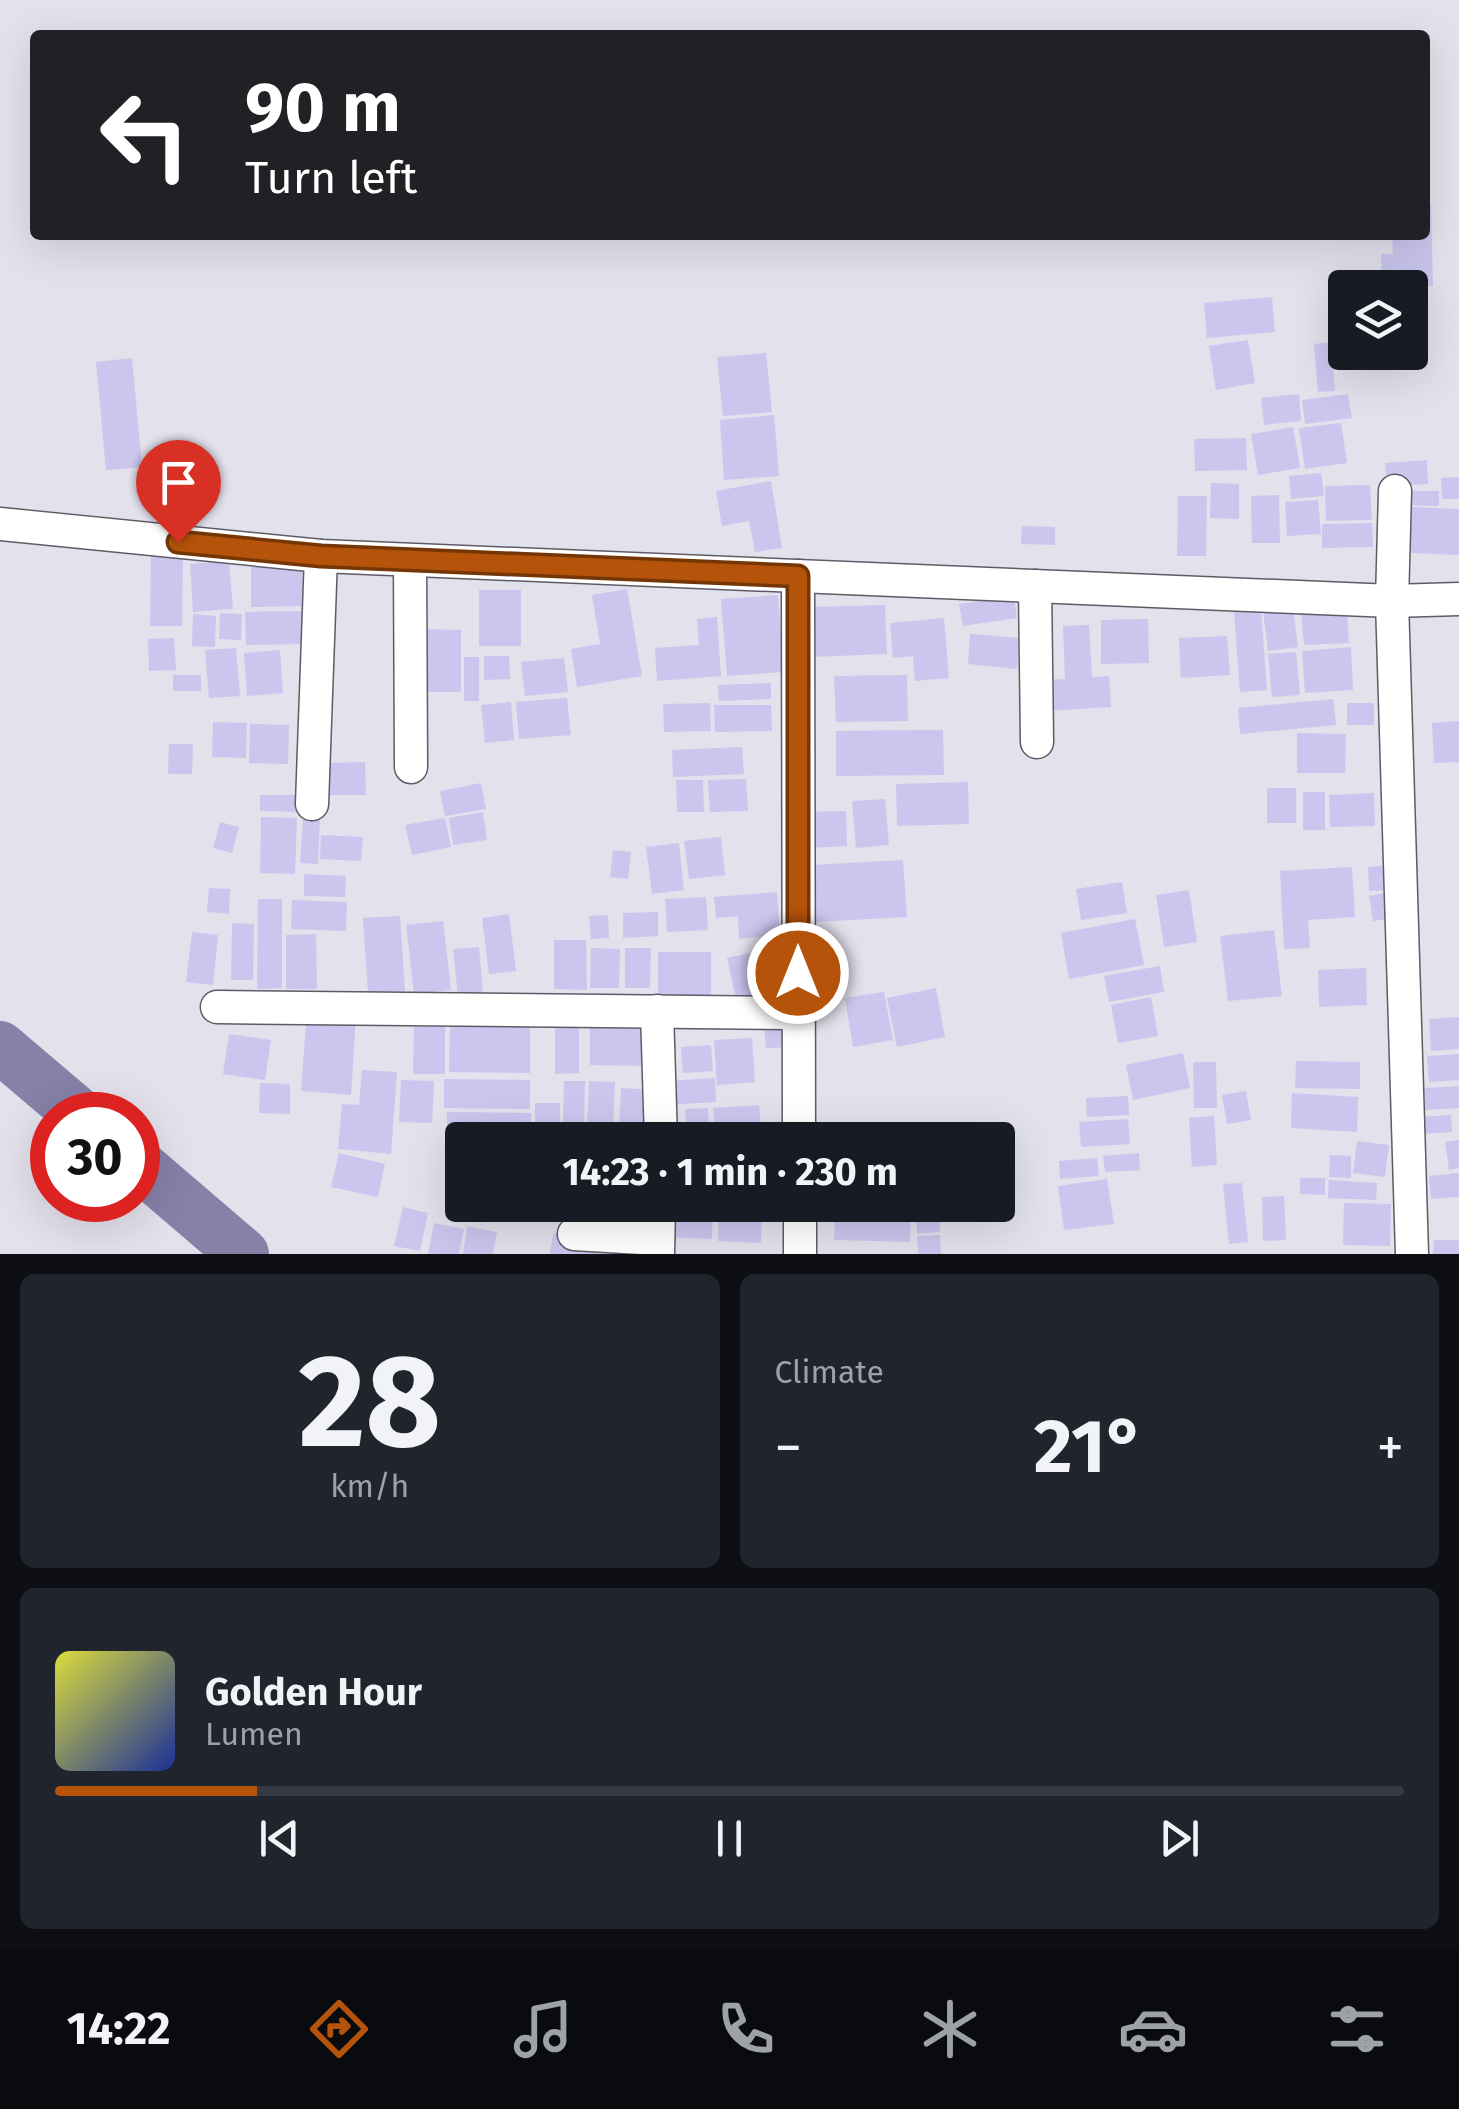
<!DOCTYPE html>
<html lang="en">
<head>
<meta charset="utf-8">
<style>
	:root { --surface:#171b24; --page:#20242c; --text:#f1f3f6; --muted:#9ea1a6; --line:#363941; --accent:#b45309 }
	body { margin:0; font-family:"Fira Sans",sans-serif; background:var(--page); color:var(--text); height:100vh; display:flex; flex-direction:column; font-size:38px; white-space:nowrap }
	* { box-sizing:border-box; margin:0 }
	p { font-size:32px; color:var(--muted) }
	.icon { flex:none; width:55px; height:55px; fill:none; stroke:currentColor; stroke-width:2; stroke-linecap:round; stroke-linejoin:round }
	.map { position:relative; height:1254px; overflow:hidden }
	.sheet { display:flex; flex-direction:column; gap:20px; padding:20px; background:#0d0f14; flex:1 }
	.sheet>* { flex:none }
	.guide { position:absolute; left:30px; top:30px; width:1400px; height:210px; border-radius:10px; box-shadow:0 10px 40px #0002; background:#202124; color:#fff; overflow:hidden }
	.tools { position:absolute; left:1328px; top:270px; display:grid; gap:20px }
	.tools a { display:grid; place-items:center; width:100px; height:100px; border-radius:10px; background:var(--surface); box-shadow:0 10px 40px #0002; font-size:50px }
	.speed { position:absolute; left:30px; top:1092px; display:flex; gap:20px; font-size:50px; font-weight:700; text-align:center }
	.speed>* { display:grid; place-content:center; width:130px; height:130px; border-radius:50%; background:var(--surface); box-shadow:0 10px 40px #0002; line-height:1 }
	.speed .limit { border:15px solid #d22; background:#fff; color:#111 }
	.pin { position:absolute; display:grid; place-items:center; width:85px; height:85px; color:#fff; margin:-102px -42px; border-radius:50% 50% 50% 0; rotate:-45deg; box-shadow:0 0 10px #0007 }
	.pin .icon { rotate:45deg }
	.me { position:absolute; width:110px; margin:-55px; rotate:0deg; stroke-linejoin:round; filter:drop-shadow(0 0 8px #0008) }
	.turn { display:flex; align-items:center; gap:35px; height:210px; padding:0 50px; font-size:45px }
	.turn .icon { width:130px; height:130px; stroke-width:2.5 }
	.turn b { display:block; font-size:70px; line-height:85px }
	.big { font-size:75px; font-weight:700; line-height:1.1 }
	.sheet .tile { flex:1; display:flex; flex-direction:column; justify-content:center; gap:15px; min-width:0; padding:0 35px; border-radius:15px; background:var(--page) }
	.sheet .dial { align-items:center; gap:0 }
	.dial b { font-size:130px; line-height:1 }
	.song { display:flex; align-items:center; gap:30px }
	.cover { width:120px; height:120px; border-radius:15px; background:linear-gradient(135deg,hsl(60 70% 55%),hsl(230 70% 35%)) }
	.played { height:10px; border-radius:5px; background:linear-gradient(90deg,var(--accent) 15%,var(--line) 15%) }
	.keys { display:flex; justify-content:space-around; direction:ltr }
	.heat { display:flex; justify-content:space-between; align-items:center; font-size:55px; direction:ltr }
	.sheet .tiles { flex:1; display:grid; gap:20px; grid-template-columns:1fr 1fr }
	.tile:last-child { grid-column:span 2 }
	.trip { position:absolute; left:445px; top:1122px; width:570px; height:100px; border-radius:10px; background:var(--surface); box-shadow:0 10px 40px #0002; font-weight:700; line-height:100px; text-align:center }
	.tabs { display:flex; height:160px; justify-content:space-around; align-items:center; background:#090b0e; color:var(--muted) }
	.tabs .icon { width:70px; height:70px }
	.tabs .active { color:var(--accent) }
	.tabs b { font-size:45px; color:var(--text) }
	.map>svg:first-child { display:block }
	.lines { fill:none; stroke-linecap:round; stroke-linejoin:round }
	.river { stroke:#8681a7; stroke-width:52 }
	.building { fill:#cac6ee }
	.minor-casing { stroke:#5d5c66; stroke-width:35 }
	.minor { stroke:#fff; stroke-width:32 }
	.route-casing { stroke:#753606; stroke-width:25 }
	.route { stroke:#b45309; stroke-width:18 }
</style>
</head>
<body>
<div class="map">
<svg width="1459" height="1254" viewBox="0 0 1459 1254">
	<rect width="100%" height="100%" fill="#e2e1ec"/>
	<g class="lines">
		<g class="river">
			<path d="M0,1047L80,1115"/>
			<path d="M138,1164L243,1254"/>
		</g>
	</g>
	<g class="building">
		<path d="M1425,205H1431L1433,286L1382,287L1381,254H1393L1392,235H1425Z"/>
		<path d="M1272,297L1275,332L1207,338L1204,303Z"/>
		<path d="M1248,340L1255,383L1216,390L1209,346Z"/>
		<path d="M1331,342L1335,391L1318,392L1314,344Z"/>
		<path d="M766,353L772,412L723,416L717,357Z"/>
		<path d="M132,358L142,467L106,470L96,362Z"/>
		<path d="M1299,394L1301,421L1264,425L1261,398Z"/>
		<path d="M1348,394L1352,418L1305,424L1302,400Z"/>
		<path d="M774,415L779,476L724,480L720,420Z"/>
		<path d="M1341,423L1347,463L1305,469L1299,428Z"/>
		<path d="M1293,427L1300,468L1258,475L1251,434Z"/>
		<path d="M1246,438L1247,470L1195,471L1194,439Z"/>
		<path d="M1427,460L1428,484L1387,486L1385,463Z"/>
		<path d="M1321,473L1324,496L1291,499L1289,476Z"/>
		<path d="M1459,477V499H1442L1441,478Z"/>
		<path d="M771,481L782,548L755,552L749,521L722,526L716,491Z"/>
		<path d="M1211,483L1239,484V519L1210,518Z"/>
		<path d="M1370,485L1372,520L1326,521L1325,486Z"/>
		<path d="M1405,491H1439V506L1405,505Z"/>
		<path d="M1279,495L1280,543H1252L1251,496Z"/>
		<path d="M1178,496H1207L1206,556H1177Z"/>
		<path d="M1318,500L1321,534L1287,536L1285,502Z"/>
		<path d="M1411,507L1459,509V555L1410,553Z"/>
		<path d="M1372,523L1373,547L1322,548V524Z"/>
		<path d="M1022,526L1055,527V545L1021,544Z"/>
		<path d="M151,555H183L182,626H150Z"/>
		<path d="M229,561L233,609L193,612L190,564Z"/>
		<path d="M302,565L303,606L251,607V567Z"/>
		<path d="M627,589L642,676L577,687L571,649L600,644L592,595Z"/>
		<rect x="479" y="590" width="42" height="56"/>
		<path d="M778,595L784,672L727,676L721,599Z"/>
		<path d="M1014,596L1017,618L963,626L959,604Z"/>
		<path d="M885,605L887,654L811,657L809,607Z"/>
		<path d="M1293,608L1298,647L1268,651L1263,611Z"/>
		<path d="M1261,609L1267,690L1240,692L1234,611Z"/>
		<path d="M1347,610L1349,643L1304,645L1301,612Z"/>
		<path d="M304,611L305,644L246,645L245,612Z"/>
		<path d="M220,613L242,614L241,640L219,639Z"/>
		<path d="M193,614L216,616L215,647L192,646Z"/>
		<path d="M717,617L721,676L657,681L655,648L699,645L697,619Z"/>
		<path d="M944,618L949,678L915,681L913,656L893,658L890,623Z"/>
		<path d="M1148,619L1149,663L1101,664V620Z"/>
		<path d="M1089,625L1092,677L1109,676L1111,707L1045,711L1043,680L1065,679L1063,626Z"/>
		<path d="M420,629L461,630V692H419Z"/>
		<path d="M970,634L1019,638L1017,669L968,664Z"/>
		<path d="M1227,636L1230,675L1181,678L1179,638Z"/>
		<path d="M174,638L176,670L149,671L148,639Z"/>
		<path d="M1351,647L1353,690L1305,693L1302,651Z"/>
		<path d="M236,648L240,696L209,698L205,650Z"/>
		<path d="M280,650L283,693L247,696L244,653Z"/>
		<path d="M1296,652L1300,695L1272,697L1268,654Z"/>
		<path d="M484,656H509L510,679L484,680Z"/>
		<rect x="464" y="657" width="15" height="44"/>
		<path d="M564,658L568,692L525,696L521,662Z"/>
		<rect x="173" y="675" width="28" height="16"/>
		<path d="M907,675L908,721L836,722L834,676Z"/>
		<path d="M771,683V699L719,701L718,685Z"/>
		<path d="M567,698L571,735L519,739L516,702Z"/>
		<path d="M1333,699L1336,725L1240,734L1238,708Z"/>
		<path d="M511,702L514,740L485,743L481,705Z"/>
		<path d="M710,703L711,731L664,732L663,704Z"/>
		<rect x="1347" y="703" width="27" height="22"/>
		<path d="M714,705H771L772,731L715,732Z"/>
		<path d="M1459,721V762L1434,763L1432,723Z"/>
		<path d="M213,722L247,723L246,758L212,757Z"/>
		<path d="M250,724L289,725L288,764L249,763Z"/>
		<path d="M911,730H943L944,775L836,776V731Z"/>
		<path d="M1297,733L1346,734L1345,773H1297Z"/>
		<path d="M169,744H193L192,774H168Z"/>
		<path d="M742,747L744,774L673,777L672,750Z"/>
		<path d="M365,762L366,795H328L327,763Z"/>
		<path d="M746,779L748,811L710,812L708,780Z"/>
		<path d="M676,780H703L704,812H677Z"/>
		<path d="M968,782L969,824L897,826L896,784Z"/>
		<path d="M481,783L486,809L445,816L440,791Z"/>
		<rect x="1267" y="788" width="29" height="35"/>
		<rect x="1303" y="792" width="22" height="38"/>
		<path d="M1374,793L1375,826L1330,827L1329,795Z"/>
		<path d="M260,795H302V812L260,811Z"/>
		<path d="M885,799L889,845L856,848L852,801Z"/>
		<path d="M846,811L847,846L808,848V812Z"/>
		<path d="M483,812L487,840L453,845L449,818Z"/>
		<path d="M261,817L297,818L295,874L260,873Z"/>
		<path d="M303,818L320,819L318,864L300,863Z"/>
		<path d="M445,818L451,847L412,855L405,825Z"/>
		<path d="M220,822L239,827L232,853L213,848Z"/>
		<path d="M321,835L363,837L361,861L320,859Z"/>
		<path d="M721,837L725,875L689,879L684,841Z"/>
		<path d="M679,843L684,890L652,894L646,847Z"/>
		<path d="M613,850L631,852L628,879L610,877Z"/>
		<path d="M903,860L907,917L814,922L812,865Z"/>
		<path d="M1389,865L1391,890L1369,891L1368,867Z"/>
		<path d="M1352,867L1355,917L1308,920L1310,948L1284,949L1280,871Z"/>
		<path d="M304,874L346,876L345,897L304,896Z"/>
		<path d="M1122,882L1127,913L1081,920L1076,889Z"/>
		<path d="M209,888L230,889L229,914L207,912Z"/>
		<path d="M1189,890L1197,942L1164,947L1156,895Z"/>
		<path d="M777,892L780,935L739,939L738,916L716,918L714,897Z"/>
		<path d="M1390,892L1394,918L1373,921L1369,896Z"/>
		<path d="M706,897L708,930L667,932L665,899Z"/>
		<path d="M258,899H282V988L257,989Z"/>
		<path d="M292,900L347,902L346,931L291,929Z"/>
		<path d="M658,912V936L623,938V913Z"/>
		<path d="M509,914L516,971L489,974L482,918Z"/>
		<path d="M608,915L609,938L591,939L589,916Z"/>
		<path d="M400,916L405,991L368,993L363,918Z"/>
		<path d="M1135,919L1144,965L1069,979L1061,933Z"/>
		<path d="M443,921L451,990L414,994L406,925Z"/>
		<path d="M232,923L254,924L253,980H231Z"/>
		<path d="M1274,930L1282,996L1228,1001L1220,936Z"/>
		<path d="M192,932L218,935L213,985L186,982Z"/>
		<path d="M316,934L317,989H286V935Z"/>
		<path d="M554,940H586L587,990L554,989Z"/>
		<path d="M783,946L792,991L737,1003L727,958Z"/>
		<path d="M479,947L483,993L458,996L453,949Z"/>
		<path d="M591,948L620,949L619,988H590Z"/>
		<path d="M625,948H651L650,988H625Z"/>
		<rect x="658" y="952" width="53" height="43"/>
		<path d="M1160,966L1164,992L1109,1002L1104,976Z"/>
		<path d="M1366,968L1367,1005L1319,1007L1318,970Z"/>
		<path d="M936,988L945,1037L897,1047L887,998Z"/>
		<path d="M884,992L893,1040L853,1047L845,998Z"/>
		<path d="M1151,997L1158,1036L1118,1043L1111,1005Z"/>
		<path d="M307,1011L356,1015L351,1095L301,1091Z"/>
		<path d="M793,1017L796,1047L766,1048L763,1019Z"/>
		<path d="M1459,1017V1049L1431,1051L1429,1019Z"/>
		<path d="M450,1021L530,1022V1073L449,1072Z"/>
		<path d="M555,1025H579V1073L555,1074Z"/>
		<path d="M414,1027H445V1074H413Z"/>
		<path d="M590,1028L649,1029L648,1066L590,1065Z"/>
		<path d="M229,1034L271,1040L265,1080L223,1074Z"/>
		<path d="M752,1038L755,1082L717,1085L714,1040Z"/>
		<path d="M711,1045L713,1071L683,1073L681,1047Z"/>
		<path d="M1183,1053L1190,1088L1133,1100L1126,1065Z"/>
		<path d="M1459,1054V1080L1429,1082L1427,1056Z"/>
		<path d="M1296,1061L1360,1062V1089L1295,1088Z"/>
		<path d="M1193,1062H1216L1217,1108H1194Z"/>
		<path d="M362,1070L397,1072L391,1154L338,1149L342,1104L359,1105Z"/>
		<path d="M715,1078L716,1102L667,1105L666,1081Z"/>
		<path d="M444,1079L530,1080V1109L444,1108Z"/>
		<path d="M401,1080L434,1081L432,1123L399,1122Z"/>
		<path d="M564,1081H585L584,1126H563Z"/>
		<path d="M589,1081L615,1082L613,1130L587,1129Z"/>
		<path d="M260,1083L290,1084V1114L259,1113Z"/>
		<path d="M1459,1086V1108L1425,1110L1424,1088Z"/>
		<path d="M621,1088L656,1090L653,1132L619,1130Z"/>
		<path d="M1246,1091L1251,1120L1227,1124L1222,1095Z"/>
		<path d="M1292,1093L1358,1097L1357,1132L1291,1128Z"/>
		<path d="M1128,1096L1129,1115L1087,1117L1086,1098Z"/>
		<rect x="535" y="1103" width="25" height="24"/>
		<path d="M759,1105L762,1140H716L713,1108Z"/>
		<path d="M708,1108L710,1140H687L685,1109Z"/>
		<path d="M447,1112L531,1113V1134H447Z"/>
		<path d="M1451,1115L1452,1132L1419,1134L1418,1117Z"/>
		<path d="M1214,1116L1217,1165L1192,1167L1189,1118Z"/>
		<path d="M1128,1119L1130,1144L1081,1147L1079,1122Z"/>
		<path d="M583,1134L639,1135V1140H583Z"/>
		<path d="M1459,1140V1168L1449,1170L1445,1142Z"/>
		<path d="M1357,1141L1389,1145L1385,1177L1353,1173Z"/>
		<path d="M339,1153L385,1164L378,1197L331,1187Z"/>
		<path d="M1139,1153L1140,1170L1105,1172L1103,1156Z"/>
		<path d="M1330,1155L1351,1156V1178L1329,1177Z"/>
		<path d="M1097,1158L1099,1176L1060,1179L1059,1161Z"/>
		<path d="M1459,1173V1197L1431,1199L1429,1176Z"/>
		<path d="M1300,1178H1325V1195L1300,1194Z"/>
		<path d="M1107,1179L1114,1224L1064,1230L1058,1186Z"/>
		<path d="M1329,1180L1377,1183L1376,1200L1328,1198Z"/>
		<path d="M1242,1183L1248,1242L1229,1244L1223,1184Z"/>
		<path d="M1284,1196L1286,1240L1263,1241L1262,1197Z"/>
		<path d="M1344,1203L1391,1204L1390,1246L1343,1245Z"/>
		<path d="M669,1205H713L712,1239L669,1237Z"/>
		<path d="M719,1205H762L761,1243L718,1241Z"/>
		<path d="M403,1207L428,1213L420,1251L394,1246Z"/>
		<path d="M835,1209L911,1211L910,1242L834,1240Z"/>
		<path d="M939,1212L940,1232L917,1234L916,1213Z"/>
		<path d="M434,1223L464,1229L459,1254H428Z"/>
		<path d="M467,1226L497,1232L493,1254H463Z"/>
		<path d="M553,1233L603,1240L601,1254H550Z"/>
		<path d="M940,1235L941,1254H918L917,1236Z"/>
		<path d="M1434,1240H1459V1254H1433Z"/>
	</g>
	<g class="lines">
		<g class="minor-casing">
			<g id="minor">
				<path d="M1395,491L1392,601L1412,1254"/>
				<path d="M0,524L321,556L1392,601L1459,599"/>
				<path d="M410,561L411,767"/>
				<path d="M798,576L799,1140"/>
				<path d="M1035,586L1037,742"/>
				<path d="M312,804L321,556"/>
				<path d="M217,1007L798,1013"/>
				<path d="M657,1011L661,1140"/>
				<path d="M800,1205V1254"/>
				<path d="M574,1234L658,1239"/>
				<path d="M658,1254L659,1205"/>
			</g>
		</g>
		<use href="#minor" class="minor"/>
	</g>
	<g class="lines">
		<g class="route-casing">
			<path id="route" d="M178,542L321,556L798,576V973"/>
		</g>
		<use href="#route" class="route"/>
	</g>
</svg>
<div class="tools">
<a><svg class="icon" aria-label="layers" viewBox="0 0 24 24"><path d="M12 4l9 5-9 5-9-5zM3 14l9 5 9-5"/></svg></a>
</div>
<div class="speed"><div class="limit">30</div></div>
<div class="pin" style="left:178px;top:542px;background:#d93025"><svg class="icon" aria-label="arrive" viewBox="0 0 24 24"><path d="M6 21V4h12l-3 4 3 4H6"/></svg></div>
<svg class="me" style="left:798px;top:973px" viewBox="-20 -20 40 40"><circle r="17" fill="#b45309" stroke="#fff" stroke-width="3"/><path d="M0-11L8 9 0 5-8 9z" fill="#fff"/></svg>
<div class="trip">14:23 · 1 min · 230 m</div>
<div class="guide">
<div class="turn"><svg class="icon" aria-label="left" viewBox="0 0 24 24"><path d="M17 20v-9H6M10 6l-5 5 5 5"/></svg><div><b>90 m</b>Turn left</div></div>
</div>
</div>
<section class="sheet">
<div class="tiles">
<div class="tile dial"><b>28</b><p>km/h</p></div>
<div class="tile"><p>Climate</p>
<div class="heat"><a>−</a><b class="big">21°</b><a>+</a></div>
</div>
<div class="tile">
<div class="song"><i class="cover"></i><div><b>Golden Hour</b><p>Lumen</p></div></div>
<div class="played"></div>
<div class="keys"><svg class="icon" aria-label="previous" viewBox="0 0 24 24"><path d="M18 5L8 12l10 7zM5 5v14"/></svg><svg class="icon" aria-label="pause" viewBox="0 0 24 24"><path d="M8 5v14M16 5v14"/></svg><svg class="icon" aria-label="next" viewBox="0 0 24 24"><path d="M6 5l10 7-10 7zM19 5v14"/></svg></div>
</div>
</div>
</section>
<nav class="tabs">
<b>14:22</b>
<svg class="icon active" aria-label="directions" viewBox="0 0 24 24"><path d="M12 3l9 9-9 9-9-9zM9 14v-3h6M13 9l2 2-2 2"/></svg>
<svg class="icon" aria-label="music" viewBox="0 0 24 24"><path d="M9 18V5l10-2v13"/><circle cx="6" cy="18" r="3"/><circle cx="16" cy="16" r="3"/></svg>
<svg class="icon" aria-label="phone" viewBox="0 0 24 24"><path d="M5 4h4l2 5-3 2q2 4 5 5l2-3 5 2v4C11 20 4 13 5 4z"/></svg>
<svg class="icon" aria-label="climate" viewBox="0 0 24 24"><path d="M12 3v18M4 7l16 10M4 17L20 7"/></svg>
<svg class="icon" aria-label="car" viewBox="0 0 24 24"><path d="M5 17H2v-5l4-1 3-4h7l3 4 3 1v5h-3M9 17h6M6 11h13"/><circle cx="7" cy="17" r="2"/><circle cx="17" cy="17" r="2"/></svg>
<svg class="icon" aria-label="filters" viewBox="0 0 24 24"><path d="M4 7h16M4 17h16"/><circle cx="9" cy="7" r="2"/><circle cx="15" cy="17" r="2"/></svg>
</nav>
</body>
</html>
